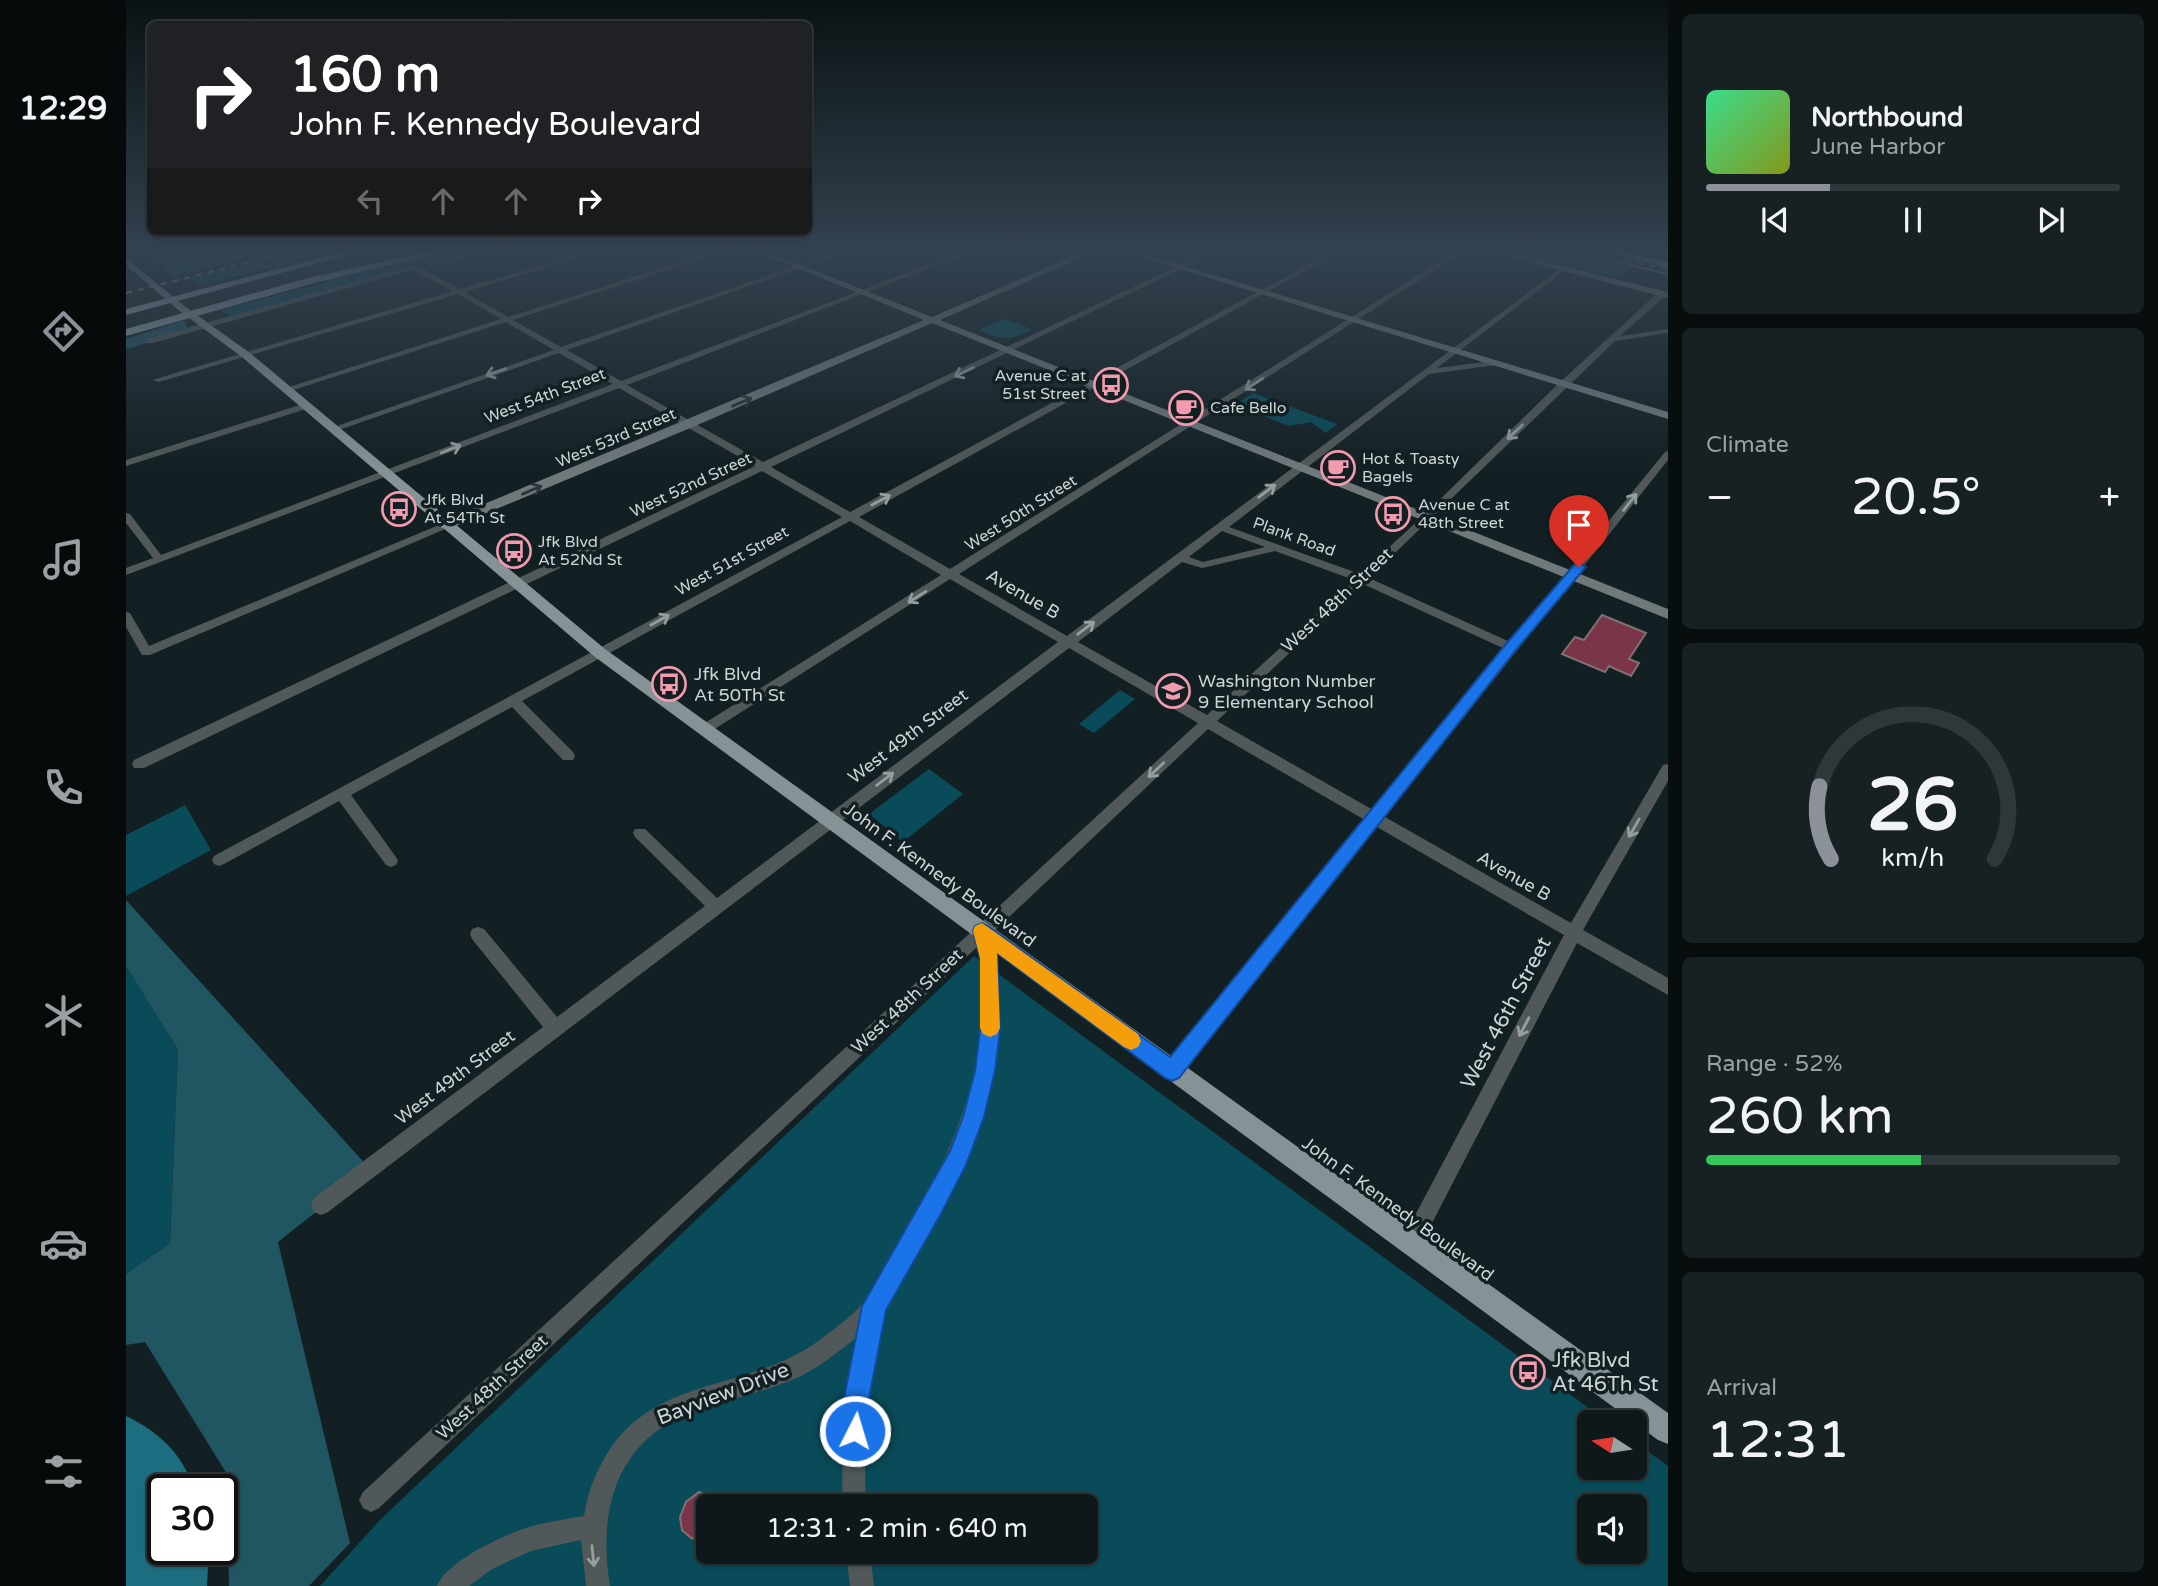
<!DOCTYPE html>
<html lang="en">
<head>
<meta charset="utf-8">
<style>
	:root { --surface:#0e181a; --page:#172123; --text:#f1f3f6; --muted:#9ba0a2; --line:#2e3739; --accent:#8c9099 }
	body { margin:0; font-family:"Varela Round",sans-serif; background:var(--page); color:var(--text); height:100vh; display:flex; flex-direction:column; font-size:26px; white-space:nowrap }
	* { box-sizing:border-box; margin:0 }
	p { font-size:23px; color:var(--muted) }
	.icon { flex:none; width:38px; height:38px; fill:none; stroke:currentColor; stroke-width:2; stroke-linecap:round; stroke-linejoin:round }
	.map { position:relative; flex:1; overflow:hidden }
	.panel { display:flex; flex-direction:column; gap:14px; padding:14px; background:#080d0e; width:490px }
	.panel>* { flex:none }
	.banner { position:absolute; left:21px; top:21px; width:665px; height:214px; border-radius:10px; box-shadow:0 2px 5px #0004,0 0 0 2px var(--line); background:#202124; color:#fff; overflow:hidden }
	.needle { width:46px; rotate:282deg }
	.buttons { position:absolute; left:1451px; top:1410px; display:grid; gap:14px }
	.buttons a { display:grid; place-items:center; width:70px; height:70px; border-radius:10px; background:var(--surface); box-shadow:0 2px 5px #0004,0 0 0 2px var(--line); font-size:35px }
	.speed { position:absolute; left:21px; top:1474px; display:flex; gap:14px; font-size:35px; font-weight:700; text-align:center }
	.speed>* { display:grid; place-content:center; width:91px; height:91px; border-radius:50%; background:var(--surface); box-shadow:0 2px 5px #0004,0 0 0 2px var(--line); line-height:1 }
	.speed .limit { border:4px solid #111; border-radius:10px; background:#fff; color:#111 }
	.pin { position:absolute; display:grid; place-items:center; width:60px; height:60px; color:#fff; margin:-72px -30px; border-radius:50% 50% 50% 0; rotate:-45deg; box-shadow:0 0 7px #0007 }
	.pin .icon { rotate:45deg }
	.me { position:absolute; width:77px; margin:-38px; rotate:5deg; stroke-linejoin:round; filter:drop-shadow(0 0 5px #0008) }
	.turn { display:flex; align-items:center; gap:24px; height:147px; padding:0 28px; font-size:32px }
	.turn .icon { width:91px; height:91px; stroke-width:2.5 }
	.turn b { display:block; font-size:49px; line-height:60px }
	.lanes { display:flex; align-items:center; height:66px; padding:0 28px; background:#0003; justify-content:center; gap:35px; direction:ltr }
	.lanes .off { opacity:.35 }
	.big { font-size:52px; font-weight:600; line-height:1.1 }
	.panel .card { flex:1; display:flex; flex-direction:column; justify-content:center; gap:10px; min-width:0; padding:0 24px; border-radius:10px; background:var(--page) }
	.panel .dial { align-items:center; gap:0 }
	.dial svg { height:182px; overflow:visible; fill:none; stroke:var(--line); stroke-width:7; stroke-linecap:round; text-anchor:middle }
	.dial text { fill:var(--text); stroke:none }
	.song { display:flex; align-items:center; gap:21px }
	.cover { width:84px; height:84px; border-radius:10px; background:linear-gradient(135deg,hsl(150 70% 55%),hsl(70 70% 35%)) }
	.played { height:7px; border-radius:4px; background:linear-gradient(90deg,var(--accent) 30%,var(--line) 30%) }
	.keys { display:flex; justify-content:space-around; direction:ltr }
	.heat { display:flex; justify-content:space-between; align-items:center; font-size:38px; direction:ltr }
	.charge { height:10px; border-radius:5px; background:linear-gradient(90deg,#34c759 52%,var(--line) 0) }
	.trip { position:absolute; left:570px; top:1494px; width:402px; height:70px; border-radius:10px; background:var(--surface); box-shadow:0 2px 5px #0004,0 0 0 2px var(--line); font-weight:600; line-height:70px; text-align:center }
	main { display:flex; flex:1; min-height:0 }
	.tabs { display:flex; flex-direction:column; width:126px; justify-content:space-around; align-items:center; background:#060a0a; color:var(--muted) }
	.tabs .icon { width:49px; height:49px }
	.tabs .on { color:var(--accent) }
	.tabs b { font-size:32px; color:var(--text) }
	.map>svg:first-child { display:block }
	.green { fill:#094b58; fill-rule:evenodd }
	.forest { fill:#205562 }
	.water { fill:#1c6d7f }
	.building { fill:#7a3548; stroke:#807073; stroke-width:2 }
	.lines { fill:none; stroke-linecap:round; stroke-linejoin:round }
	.street { fill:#51585a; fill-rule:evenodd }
	.secondary { fill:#6f797c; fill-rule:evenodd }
	.primary { fill:#859396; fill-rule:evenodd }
	.highway { fill:#9aaaae; fill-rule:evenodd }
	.tram { stroke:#8f999b; stroke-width:2 }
	.rail { stroke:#8f999b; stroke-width:2.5; stroke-dasharray:6 6; stroke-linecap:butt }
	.oneway { stroke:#959d9f }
	.oneway2 { stroke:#2a3639 }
	.route { fill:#1a73e8; stroke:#114b97; stroke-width:2 }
	.slow { fill:#f59e0b }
	.labels { text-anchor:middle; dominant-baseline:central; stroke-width:7; stroke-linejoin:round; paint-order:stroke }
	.far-poi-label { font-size:16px; fill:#cdd5d7; stroke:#132023; text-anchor:start }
	.far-street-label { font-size:16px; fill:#cdd5d7; stroke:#132023 }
	.street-label { font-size:18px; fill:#cdd5d7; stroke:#132023 }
	.poi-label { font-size:18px; fill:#cdd5d7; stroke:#132023; text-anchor:start }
	.near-street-label { font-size:21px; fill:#cdd5d7; stroke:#132023 }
	.near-poi-label { font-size:21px; fill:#cdd5d7; stroke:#132023; text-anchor:start }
</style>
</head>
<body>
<main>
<nav class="tabs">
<b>12:29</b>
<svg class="icon on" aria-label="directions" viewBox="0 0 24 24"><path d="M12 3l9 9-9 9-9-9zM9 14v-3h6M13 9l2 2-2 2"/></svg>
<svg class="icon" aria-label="music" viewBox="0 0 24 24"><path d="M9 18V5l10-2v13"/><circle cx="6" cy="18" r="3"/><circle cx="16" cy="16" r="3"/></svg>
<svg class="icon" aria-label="phone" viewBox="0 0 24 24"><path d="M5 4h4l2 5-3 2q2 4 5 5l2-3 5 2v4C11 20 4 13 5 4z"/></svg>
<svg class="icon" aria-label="climate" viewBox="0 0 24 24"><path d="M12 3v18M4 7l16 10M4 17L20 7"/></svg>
<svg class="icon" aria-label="car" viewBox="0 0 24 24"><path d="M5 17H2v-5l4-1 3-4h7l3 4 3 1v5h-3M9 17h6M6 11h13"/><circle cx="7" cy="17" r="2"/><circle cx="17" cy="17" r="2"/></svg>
<svg class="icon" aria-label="filters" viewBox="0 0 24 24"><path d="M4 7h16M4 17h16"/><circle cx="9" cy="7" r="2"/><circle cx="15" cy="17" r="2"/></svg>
</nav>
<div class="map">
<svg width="1542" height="1586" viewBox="0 0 1542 1586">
	<rect width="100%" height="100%" fill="#132023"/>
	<g class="green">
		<path d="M21,249H151L47,276Z"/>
		<path d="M178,249H214L74,286L64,278Z"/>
		<path d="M350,249H389L308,265H289L107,318L94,310L248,269Z"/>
		<path d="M1372,249H1422L1506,267L1493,278Z"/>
		<path d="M878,319L907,329C881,342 878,340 852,330Z"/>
		<path d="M1127,393L1211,424L1200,433L1185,422L1163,426L1109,405Z"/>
		<path d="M994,690L1009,699L968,733L953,724Z"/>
		<path d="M803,769L837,794L777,842L743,814Z"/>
		<path d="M59,805L85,850L0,896V835Z"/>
		<path d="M848,956L1483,1423H1463V1468H1508L1509,1442L1542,1466V1586H194L254,1520ZM583,1507H961V1552H583ZM1463,1507H1508V1552H1463Z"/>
		<path d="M0,966L52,1050L44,1243L0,1274Z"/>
	</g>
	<g class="forest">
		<path d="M58,320L63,331L0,349V339Z"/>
		<path d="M0,900L244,1169L152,1242L224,1543L183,1586H103L101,1474L19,1342L0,1345V1274L44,1243L52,1050L0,966Z"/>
	</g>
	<path class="water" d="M0,1416C33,1432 56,1453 68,1489H37V1549H83L81,1586H0Z"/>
	<g class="building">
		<path d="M1476,615L1520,633L1503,659L1513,663L1505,676L1483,666L1479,672L1436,654L1449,637L1458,640Z"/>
		<path d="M573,1492L584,1496L591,1507H583V1532L572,1539L565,1538L556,1530L554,1517L560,1502Z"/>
	</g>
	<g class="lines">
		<g class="street">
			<path d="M472,249H482L339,292L382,317L596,249H606L387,320L435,347L719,249H728L441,350L495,381L844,249H853L501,385L637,462L1088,249H1096L645,467L724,512L1211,249H1219L733,517L824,569L1334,249H1342L833,574L941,636L1435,268H1439V270L1311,368L1367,361H1370V365L1303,374L1103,527L1234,574L1297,516L1434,382L1534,291H1540V295L1494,336L1542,329V333L1489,341L1243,578L1384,642L1539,452L1542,451V460L1259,817L1445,923L1537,765L1542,764V781L1457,930L1542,978V995L1451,943L1291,1252L1284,1255L1277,1252L1274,1245L1277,1238L1438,935L1251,827L1052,1077L1046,1080L1040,1077L1037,1071L1040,1065L1239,820L1082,729L865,934C886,1046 858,1130 805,1229C791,1255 770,1279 759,1306C754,1318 754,1331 752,1343C742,1398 737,1451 740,1507H716L717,1427L732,1336C714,1351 696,1365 675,1376C639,1393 600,1399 564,1413C488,1443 472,1513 484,1586H460L455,1540L405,1551L366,1569L343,1586H311C321,1561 377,1535 403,1527C420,1522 440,1519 458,1516C461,1497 467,1478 477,1461C522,1377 615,1392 685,1346C700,1336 732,1312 741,1298C751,1283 758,1266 768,1251C826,1160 871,1057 851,947L253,1508L245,1512L237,1508L233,1500L237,1492L1072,723L943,648L202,1212L195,1215L188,1212L185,1205L188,1198L417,1027L346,939L344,934L346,929L352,927L358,929L431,1017L579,906L509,837L507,833L509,829H519L591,898L932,642L824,579L584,732H574L572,729L574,726L815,575L724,521L396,701L447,752L449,756L447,760H437L386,707L225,795L270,857L272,861L270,865L265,867L260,865L213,801L98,864L93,866L88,864L86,860L88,856L716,517L636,471L18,768H8L6,764L8,760L629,466L493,388L0,575V568L27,558L0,523V513L4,514L35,555L487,384L433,353L210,431L202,429L428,350L380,322L164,391L157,389L375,319L332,294L33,382L26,380L327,291L286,270L27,343H21V339L286,266L297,269L334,289ZM1096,531L1139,547L1077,562L1063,557ZM1149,551L1228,580L1081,715L952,642L1056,562L1076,568ZM1237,584L1379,649L1247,810L1091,721Z"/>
			<path d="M180,403L184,406L183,408L0,466V460Z"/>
			<path d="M320,522L324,523V527L24,655H16L0,627V612L4,613L23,646Z"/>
			<path d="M720,1552H744L748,1586H724Z"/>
		</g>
		<g class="secondary">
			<path d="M624,249H635L806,317L964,249H975L814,320L1542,609V619L806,323L569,426L325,528H315V522L798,320Z"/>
			<path d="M989,249H1002L1542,412V419Z"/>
			<path d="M1353,249H1367L1542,292V298Z"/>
		</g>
		<path class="primary" d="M0,258L57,305L124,353L479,649L1542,1413V1444L1532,1440L469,657L116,357L51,309L0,265Z"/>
		<g class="highway">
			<path d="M228,249H244L0,315V309Z"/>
			<path d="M314,249H332L188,283L0,336V329L182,278Z"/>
			<path d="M1469,249H1487L1542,262V268Z"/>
		</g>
		<path class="tram" d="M1437,249L1542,274"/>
		<g class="rail">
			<path d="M1453,249L1542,270"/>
			<path d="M0,293L176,249"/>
		</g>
	</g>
	<defs><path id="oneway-shaft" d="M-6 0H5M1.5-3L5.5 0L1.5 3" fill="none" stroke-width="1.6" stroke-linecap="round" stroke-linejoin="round" transform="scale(1.75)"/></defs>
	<g class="oneway">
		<use href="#oneway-shaft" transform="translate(370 372) rotate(161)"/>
		<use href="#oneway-shaft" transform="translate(838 372) rotate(155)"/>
		<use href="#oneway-shaft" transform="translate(1128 384) rotate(147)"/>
		<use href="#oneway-shaft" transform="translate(1389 432) rotate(136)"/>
		<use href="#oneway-shaft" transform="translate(325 449) rotate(-21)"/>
		<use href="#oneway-shaft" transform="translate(1141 491) rotate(-37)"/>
		<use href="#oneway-shaft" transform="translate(755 500) rotate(-28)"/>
		<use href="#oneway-shaft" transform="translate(1504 502) rotate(-52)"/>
		<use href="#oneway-shaft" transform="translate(791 597) rotate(148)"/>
		<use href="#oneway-shaft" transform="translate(534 620) rotate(-29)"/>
		<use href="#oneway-shaft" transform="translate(960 628) rotate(-37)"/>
		<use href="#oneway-shaft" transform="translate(1030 770) rotate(137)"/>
		<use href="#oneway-shaft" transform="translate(759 779) rotate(-37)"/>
		<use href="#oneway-shaft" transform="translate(1508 828) rotate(120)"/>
		<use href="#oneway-shaft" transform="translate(1398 1027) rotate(118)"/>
		<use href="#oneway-shaft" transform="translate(467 1556) rotate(84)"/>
	</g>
	<g class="oneway2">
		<use href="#oneway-shaft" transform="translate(616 402) rotate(-23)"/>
		<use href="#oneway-shaft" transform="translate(406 490) rotate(-23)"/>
	</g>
	<linearGradient id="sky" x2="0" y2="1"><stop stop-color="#0a1213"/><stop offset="0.53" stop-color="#334250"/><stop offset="1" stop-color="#334250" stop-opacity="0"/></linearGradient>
	<rect width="1542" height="471" fill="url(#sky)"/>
	<path class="route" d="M1453,563L1460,567L1458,569L1390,650L1053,1078L1046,1081L1039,1078L871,953L874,1030L869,1071L858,1117L840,1165L816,1212L760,1310L744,1393L742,1431L738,1440L729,1444L720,1440L716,1431L719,1393L736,1306L824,1151L837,1117L849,1071L854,1030V958L847,931L849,926L856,923L862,926L1044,1057L1380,644L1449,564Z"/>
	<path class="slow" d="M856,923L1012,1034L1015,1041L1012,1047L1005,1050L998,1047L871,953L874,1028L871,1034L864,1037L857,1034L854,1028V958L847,931L849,926Z"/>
	<defs>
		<g id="bus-ring" transform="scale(1.75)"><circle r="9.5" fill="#132023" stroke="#f29aae" stroke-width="1.5"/><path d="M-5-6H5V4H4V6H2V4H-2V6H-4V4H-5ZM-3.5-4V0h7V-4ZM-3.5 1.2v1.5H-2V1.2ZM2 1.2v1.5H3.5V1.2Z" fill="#f29aae"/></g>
		<g id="cafe-ring" transform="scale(1.75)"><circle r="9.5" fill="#132023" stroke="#f29aae" stroke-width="1.5"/><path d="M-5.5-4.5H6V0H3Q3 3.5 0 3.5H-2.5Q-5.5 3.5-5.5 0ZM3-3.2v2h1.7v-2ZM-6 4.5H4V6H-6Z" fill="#f29aae"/></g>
		<g id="school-ring" transform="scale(1.75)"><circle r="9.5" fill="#132023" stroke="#f29aae" stroke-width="1.5"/><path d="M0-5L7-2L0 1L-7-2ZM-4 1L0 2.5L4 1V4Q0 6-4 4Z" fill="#f29aae"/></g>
	</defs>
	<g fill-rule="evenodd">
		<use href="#bus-ring" x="985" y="385"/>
		<use href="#cafe-ring" x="1060" y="408"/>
		<use href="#cafe-ring" x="1212" y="468"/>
		<use href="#bus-ring" x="273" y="509"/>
		<use href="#bus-ring" x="1267" y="514"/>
		<use href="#bus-ring" x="388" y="551"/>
		<use href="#bus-ring" x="543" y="684"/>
		<use href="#school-ring" x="1047" y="691"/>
		<use href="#bus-ring" x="1402" y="1372"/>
	</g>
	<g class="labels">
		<g class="far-poi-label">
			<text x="960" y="376" text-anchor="end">Avenue C at<tspan x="960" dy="18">51st Street</tspan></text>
			<text x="1084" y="408">Cafe Bello</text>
			<text x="1236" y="459">Hot &amp; Toasty<tspan x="1236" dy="18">Bagels</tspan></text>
			<text x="298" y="500">Jfk Blvd<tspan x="298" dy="18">At 54Th St</tspan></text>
			<text x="1292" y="505">Avenue C at<tspan x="1292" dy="18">48th Street</tspan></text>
			<text x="412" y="542">Jfk Blvd<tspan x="412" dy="18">At 52Nd St</tspan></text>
		</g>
		<g class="far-street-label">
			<text transform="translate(419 396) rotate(-21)">West 54th Street</text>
			<text transform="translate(490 438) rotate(-23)">West 53rd Street</text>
			<text transform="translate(565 485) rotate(-25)">West 52nd Street</text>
			<text transform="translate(895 513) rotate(-32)">West 50th Street</text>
			<text transform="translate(1168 537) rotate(20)">Plank Road</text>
			<text transform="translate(606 561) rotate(-29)">West 51st Street</text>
		</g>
		<g class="street-label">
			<text transform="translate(897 594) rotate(30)">Avenue B</text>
			<text transform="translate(1211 600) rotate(-43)">West 48th Street</text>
			<text transform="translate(782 736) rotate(-37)">West 49th Street</text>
			<text transform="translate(814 875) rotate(36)">John F. Kennedy Boulevard</text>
			<text transform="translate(1388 876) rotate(30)">Avenue B</text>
			<text transform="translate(781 1001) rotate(-43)">West 48th Street</text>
			<text transform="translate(329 1077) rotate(-37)">West 49th Street</text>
			<text transform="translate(1272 1209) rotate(36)">John F. Kennedy Boulevard</text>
			<text transform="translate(366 1387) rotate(-43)">West 48th Street</text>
		</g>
		<g class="poi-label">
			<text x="568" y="674">Jfk Blvd<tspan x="568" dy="21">At 50Th St</tspan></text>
			<text x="1072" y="681">Washington Number<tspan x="1072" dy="21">9 Elementary School</tspan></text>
		</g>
		<g class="near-street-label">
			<text transform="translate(1380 1013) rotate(-62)">West 46th Street</text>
			<text transform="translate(597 1394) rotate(-21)">Bayview Drive</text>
		</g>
		<g class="near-poi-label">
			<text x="1426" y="1360">Jfk Blvd<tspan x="1426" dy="24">At 46Th St</tspan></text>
		</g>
	</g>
</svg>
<div class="buttons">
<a><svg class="needle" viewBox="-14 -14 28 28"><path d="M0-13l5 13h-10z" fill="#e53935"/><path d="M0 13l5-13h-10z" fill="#9ba0a2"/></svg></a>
<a><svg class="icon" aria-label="sound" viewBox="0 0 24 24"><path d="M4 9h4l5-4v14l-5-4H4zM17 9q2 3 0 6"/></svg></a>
</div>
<div class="speed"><div class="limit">30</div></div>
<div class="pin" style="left:1453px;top:567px;background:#d93025"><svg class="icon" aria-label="arrive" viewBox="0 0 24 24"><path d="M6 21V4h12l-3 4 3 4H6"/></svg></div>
<svg class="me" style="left:729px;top:1431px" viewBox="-20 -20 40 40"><circle r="17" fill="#1a73e8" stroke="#fff" stroke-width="3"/><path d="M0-11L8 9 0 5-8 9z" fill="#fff"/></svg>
<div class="trip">12:31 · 2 min · 640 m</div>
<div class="banner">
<div class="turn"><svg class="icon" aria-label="right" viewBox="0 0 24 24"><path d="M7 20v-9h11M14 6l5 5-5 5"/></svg><div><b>160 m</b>John F. Kennedy Boulevard</div></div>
<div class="lanes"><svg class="icon off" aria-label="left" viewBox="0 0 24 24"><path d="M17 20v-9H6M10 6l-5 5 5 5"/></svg><svg class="icon off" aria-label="ahead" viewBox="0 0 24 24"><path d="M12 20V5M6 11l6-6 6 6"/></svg><svg class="icon off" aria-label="ahead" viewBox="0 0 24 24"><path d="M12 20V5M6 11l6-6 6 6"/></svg><svg class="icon" aria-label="right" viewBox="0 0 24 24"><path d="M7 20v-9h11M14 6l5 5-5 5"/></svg></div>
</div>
</div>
<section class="panel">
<div class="card">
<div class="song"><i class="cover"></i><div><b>Northbound</b><p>June Harbor</p></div></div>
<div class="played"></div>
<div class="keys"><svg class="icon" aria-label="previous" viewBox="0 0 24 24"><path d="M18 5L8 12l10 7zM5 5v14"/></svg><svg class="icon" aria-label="pause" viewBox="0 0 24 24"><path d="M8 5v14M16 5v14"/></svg><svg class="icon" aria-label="next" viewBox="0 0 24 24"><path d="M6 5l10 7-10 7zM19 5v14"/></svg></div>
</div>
<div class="card"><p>Climate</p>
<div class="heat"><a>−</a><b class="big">20.5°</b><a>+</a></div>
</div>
<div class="card dial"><svg viewBox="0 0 100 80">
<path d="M14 69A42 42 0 1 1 86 69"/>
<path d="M14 69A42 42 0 0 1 9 37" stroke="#8c9099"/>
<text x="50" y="56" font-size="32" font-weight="700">26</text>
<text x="50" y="72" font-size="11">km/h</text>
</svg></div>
<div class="card"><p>Range · 52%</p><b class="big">260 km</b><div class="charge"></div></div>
<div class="card"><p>Arrival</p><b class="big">12:31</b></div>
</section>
</main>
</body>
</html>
